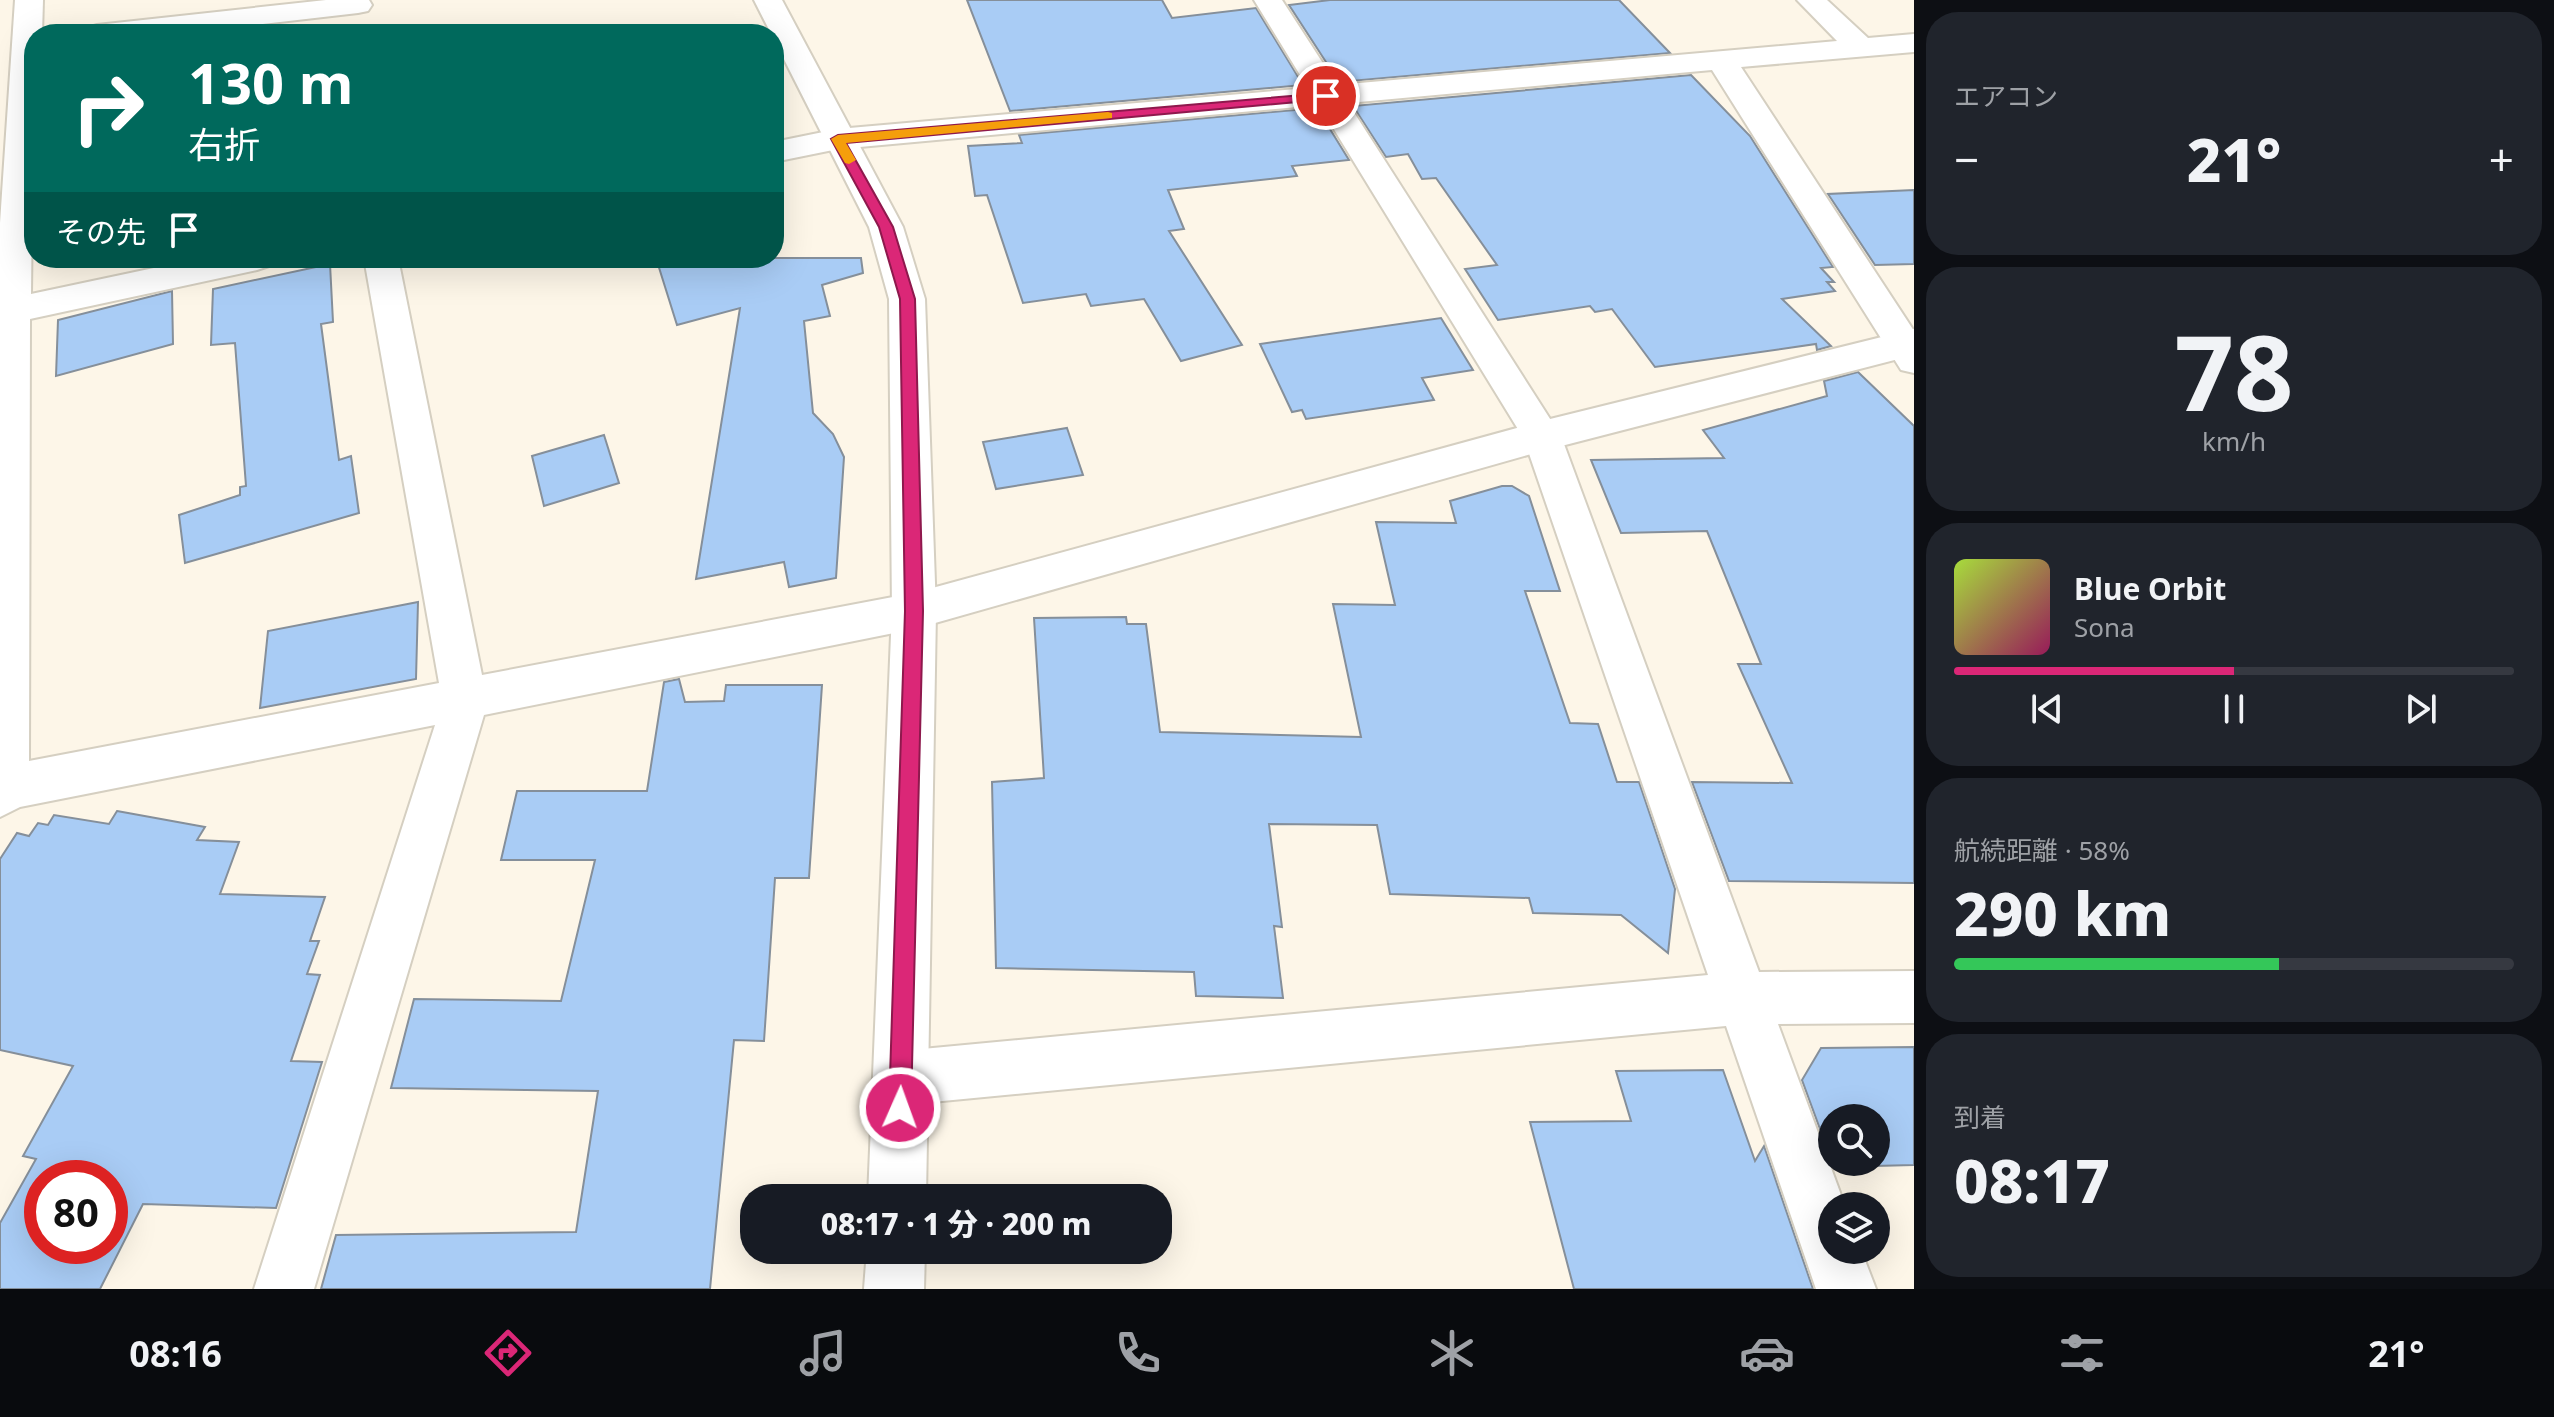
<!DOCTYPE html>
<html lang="ja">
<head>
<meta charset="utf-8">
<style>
	:root { --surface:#171b24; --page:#20242c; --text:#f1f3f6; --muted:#9ea1a6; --line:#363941; --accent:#db2777 }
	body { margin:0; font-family:"Noto Sans","Noto Sans JP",sans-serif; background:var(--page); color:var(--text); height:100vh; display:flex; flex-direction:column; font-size:30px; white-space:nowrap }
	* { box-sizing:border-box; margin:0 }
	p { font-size:26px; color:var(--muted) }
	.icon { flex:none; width:44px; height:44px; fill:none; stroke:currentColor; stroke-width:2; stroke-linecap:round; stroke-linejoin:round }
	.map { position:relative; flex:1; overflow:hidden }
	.panel { display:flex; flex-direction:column; gap:12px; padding:12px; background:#0d0f14; width:640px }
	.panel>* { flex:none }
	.guide { position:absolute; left:24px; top:24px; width:760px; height:244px; border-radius:32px; box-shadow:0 8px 32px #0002; background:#00695c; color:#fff; overflow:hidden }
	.buttons { position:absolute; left:1818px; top:1104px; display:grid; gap:16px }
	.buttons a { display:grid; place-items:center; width:72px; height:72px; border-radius:50%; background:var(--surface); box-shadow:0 8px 32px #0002; font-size:40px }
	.speed { position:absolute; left:24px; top:1160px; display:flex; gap:16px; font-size:40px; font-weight:700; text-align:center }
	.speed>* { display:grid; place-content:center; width:104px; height:104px; border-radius:50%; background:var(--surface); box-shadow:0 8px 32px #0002; line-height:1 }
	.speed .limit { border:12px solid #d22; background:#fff; color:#111 }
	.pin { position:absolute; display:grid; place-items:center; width:68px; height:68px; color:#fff; margin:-34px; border:4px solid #fff; border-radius:50%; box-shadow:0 2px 8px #0007 }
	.me { position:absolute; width:88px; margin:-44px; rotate:2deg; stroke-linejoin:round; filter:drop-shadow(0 0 6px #0008) }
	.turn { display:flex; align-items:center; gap:28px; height:168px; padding:0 32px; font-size:36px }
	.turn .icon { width:104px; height:104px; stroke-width:2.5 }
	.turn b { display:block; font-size:56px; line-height:68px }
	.then { display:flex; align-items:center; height:76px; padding:0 32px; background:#0003; gap:16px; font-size:30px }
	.big { font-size:60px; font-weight:800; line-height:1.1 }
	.panel .card { flex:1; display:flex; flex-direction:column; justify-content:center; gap:12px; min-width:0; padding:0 28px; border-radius:32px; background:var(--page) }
	.panel .dial { align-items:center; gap:0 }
	.dial b { font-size:104px; line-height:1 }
	.song { display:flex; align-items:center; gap:24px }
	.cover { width:96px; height:96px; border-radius:12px; background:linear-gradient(135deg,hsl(80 70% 55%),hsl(330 70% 35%)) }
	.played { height:8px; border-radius:4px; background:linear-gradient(90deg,var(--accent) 50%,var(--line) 50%) }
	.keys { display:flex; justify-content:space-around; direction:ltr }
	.heat { display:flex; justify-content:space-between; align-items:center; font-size:44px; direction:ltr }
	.charge { height:12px; border-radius:6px; background:linear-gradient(90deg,#34c759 58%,var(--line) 0) }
	.trip { position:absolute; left:740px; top:1184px; width:432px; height:80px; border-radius:32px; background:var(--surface); box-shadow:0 8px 32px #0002; font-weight:800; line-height:80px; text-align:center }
	.menu { display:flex; height:128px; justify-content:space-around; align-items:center; background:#090b0e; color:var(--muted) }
	.menu .icon { width:56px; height:56px }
	.menu .selected { color:var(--accent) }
	.menu b { font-size:36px; color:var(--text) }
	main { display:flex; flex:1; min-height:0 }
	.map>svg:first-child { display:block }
	.building { fill:#a9ccf5; stroke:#858f9a; stroke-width:2; fill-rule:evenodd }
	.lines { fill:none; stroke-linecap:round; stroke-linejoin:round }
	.street-casing { stroke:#d5cfc1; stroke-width:4 }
	.secondary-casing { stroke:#d5cfc1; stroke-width:4 }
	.highway-casing { stroke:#d5cfc1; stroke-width:4 }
	.street { fill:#fff; fill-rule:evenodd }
	.secondary { fill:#fff; fill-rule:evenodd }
	.highway { fill:#fff; fill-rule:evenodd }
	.route { fill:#db2777; stroke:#8e194d; stroke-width:2 }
	.slow { fill:#f59e0b }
</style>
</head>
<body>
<main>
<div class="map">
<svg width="1914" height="1289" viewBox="0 0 1914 1289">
	<rect width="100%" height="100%" fill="#fdf6e8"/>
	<g class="building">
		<path d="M967,0H1162L1172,18L1256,8L1303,85L1010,111Z"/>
		<path d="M1330,0H1619L1670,53L1339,82L1289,5Z"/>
		<path d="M1691,75L1750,136L1833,267L1821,268L1834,282H1827L1835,291L1782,299L1831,346L1817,350L1816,344L1655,367L1612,309L1595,312L1590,306L1498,320L1465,269L1497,265L1436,178L1422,179L1408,154L1386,157L1353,106Z"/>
		<path d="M1317,108L1349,160L1292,166L1297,176L1168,190L1184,229L1169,231L1242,345L1181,361L1144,299L1091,306L1086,294L1023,303L987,195L975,196L968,146L1022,143L1019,135Z"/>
		<path d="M1914,190V264L1875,265L1828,194Z"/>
		<path d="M656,258H861L863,273L822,285L830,316L804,321L813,413L833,434L844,457L836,578L789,587L784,562L696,579L740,308L677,325Z"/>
		<path d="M330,264L333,322L321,324L339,460L351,456L359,513L185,563L179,515L240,495V487L246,486L235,343L211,345L213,289Z"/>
		<path d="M172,291L173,344L56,376L58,320Z"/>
		<path d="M1441,318L1473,370L1422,378L1434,400L1306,419L1302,410L1292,412L1260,344Z"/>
		<path d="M1858,372L1914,426V883L1729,881L1692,782L1792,783L1738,664H1761L1707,531L1621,533L1591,460L1724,458L1703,430L1827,396L1824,381Z"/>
		<path d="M1067,428L1083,475L996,489L983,442Z"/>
		<path d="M604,435L619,483L544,506L532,456Z"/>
		<path d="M1502,486H1512L1529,496L1560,591H1525L1570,723L1598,724L1617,782H1639L1675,889L1668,953L1621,915L1533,913L1529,898L1390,894L1377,825L1269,824L1282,927L1274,926L1283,998L1196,996L1194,972L996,968L992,782L1044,778L1034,618L1126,617L1127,624H1146L1160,732L1361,737L1333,604L1395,605L1376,522L1456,523L1450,501Z"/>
		<path d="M418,602L416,679L260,708L268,631Z"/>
		<path d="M679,679L685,702L724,701L726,685H822L809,878H775L764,1041L734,1040L710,1289H321L336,1235L576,1232L598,1091L391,1088L414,999L561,1001L595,860H501L517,791H647L664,682Z"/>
		<path d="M117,811L205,827L197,840L239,842L220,894L325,897L310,941H319L307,974L320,975L291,1061L322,1062L276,1208L143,1204L100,1289H0V1223L36,1159L23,1156L73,1066L0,1050V859L17,833L29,836L38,823L48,825L54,815L109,824ZM42,1178H110V1246H42Z"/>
		<path d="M1914,1047V1165L1834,1167L1802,1080L1821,1048ZM1832,1118H1876V1162H1832Z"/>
		<path d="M1723,1070L1755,1161L1764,1146L1813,1289H1574L1530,1122L1631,1121L1616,1071Z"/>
	</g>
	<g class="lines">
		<g class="street-casing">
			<g id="street">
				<path d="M15,0H43L42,34H34L31,294L201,258H274L269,266L257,270L30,319L29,761L439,683L364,258H398L482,675L914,593L929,598L936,611L929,624L914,629L484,715L314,1289H254L435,725L20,807L0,817V223Z"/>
				<path d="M326,0H369L372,5L368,11L358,13L175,34H83L87,28L97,25Z"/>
				<path d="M1254,0H1282L1337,85L1837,41L1797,0H1827L1868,38L1914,34V52L1741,67L1914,331V373L1901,370L1712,70L1348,103L1561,436L1759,972L1914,971V1023L1778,1024L1845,1206H1832V1250H1861L1876,1289H1816L1726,1026L901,1105L882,1097L874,1078L882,1059L901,1051L1708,975L1524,439L1319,105L838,149L774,162V142L838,129L1308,88Z"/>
			</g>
		</g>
		<g class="secondary-casing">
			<path id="secondary" d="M1914,329V355L1542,451L914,629L899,624L892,611L899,598L914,593L1542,421Z"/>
		</g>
		<g class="highway-casing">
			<g id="highway">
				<path d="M754,0H782L903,227L925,299L936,611L926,1198H868L892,611L889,299L869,227Z"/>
				<path d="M867,1250H925L924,1289H864Z"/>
			</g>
		</g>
		<use href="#street" class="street"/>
		<use href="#secondary" class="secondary"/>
		<use href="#highway" class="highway"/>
	</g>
	<path class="route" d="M1326,93L1330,94V99L846,143L893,227L915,299L923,611L911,1108L908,1116L900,1119L892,1116L889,1108L905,611L900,299L879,227L831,139L838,135Z"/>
	<path class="slow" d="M1108,112L1112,113V118L846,143L856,160L849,164L845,163L831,139L838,135Z"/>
</svg>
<div class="buttons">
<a><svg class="icon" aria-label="search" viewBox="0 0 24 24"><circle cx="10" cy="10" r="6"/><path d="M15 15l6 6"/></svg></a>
<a><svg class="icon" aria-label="layers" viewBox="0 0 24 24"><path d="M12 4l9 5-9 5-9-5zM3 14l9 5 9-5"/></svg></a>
</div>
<div class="speed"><div class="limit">80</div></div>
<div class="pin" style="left:1326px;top:96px;background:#d93025"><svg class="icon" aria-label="arrive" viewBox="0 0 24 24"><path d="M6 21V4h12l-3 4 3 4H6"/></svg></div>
<svg class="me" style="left:900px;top:1108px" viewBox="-20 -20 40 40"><circle r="17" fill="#db2777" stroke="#fff" stroke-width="3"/><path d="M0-11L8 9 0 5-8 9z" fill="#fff"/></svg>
<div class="trip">08:17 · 1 分 · 200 m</div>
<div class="guide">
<div class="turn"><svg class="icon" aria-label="right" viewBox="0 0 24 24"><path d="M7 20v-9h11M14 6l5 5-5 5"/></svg><div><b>130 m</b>右折</div></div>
<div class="then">その先<svg class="icon" aria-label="arrive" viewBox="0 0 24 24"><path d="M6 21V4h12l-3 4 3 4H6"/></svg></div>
</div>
</div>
<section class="panel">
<div class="card"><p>エアコン</p>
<div class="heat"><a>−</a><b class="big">21°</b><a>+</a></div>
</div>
<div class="card dial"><b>78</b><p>km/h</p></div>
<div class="card">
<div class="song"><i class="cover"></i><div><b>Blue Orbit</b><p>Sona</p></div></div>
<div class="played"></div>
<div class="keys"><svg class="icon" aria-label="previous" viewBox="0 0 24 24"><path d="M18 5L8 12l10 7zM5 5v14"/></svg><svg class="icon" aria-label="pause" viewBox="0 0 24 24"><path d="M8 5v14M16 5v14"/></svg><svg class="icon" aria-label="next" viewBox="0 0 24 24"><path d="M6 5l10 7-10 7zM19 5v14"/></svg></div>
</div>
<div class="card"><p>航続距離 · 58%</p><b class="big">290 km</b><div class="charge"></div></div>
<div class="card"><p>到着</p><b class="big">08:17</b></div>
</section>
</main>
<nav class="menu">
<b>08:16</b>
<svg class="icon selected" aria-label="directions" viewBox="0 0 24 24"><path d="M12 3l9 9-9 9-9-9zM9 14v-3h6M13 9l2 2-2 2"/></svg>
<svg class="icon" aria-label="music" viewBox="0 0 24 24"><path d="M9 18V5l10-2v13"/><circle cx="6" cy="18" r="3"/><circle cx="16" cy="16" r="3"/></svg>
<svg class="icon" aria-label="phone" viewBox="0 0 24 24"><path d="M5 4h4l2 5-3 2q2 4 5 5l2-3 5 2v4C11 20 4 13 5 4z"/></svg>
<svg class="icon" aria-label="climate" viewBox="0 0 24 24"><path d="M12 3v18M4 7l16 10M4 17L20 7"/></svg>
<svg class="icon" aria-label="car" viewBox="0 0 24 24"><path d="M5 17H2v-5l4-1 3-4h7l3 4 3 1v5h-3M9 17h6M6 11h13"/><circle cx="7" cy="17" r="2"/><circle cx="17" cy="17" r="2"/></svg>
<svg class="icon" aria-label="filters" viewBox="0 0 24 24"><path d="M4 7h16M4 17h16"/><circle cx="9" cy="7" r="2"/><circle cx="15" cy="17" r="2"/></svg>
<b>21°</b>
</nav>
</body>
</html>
